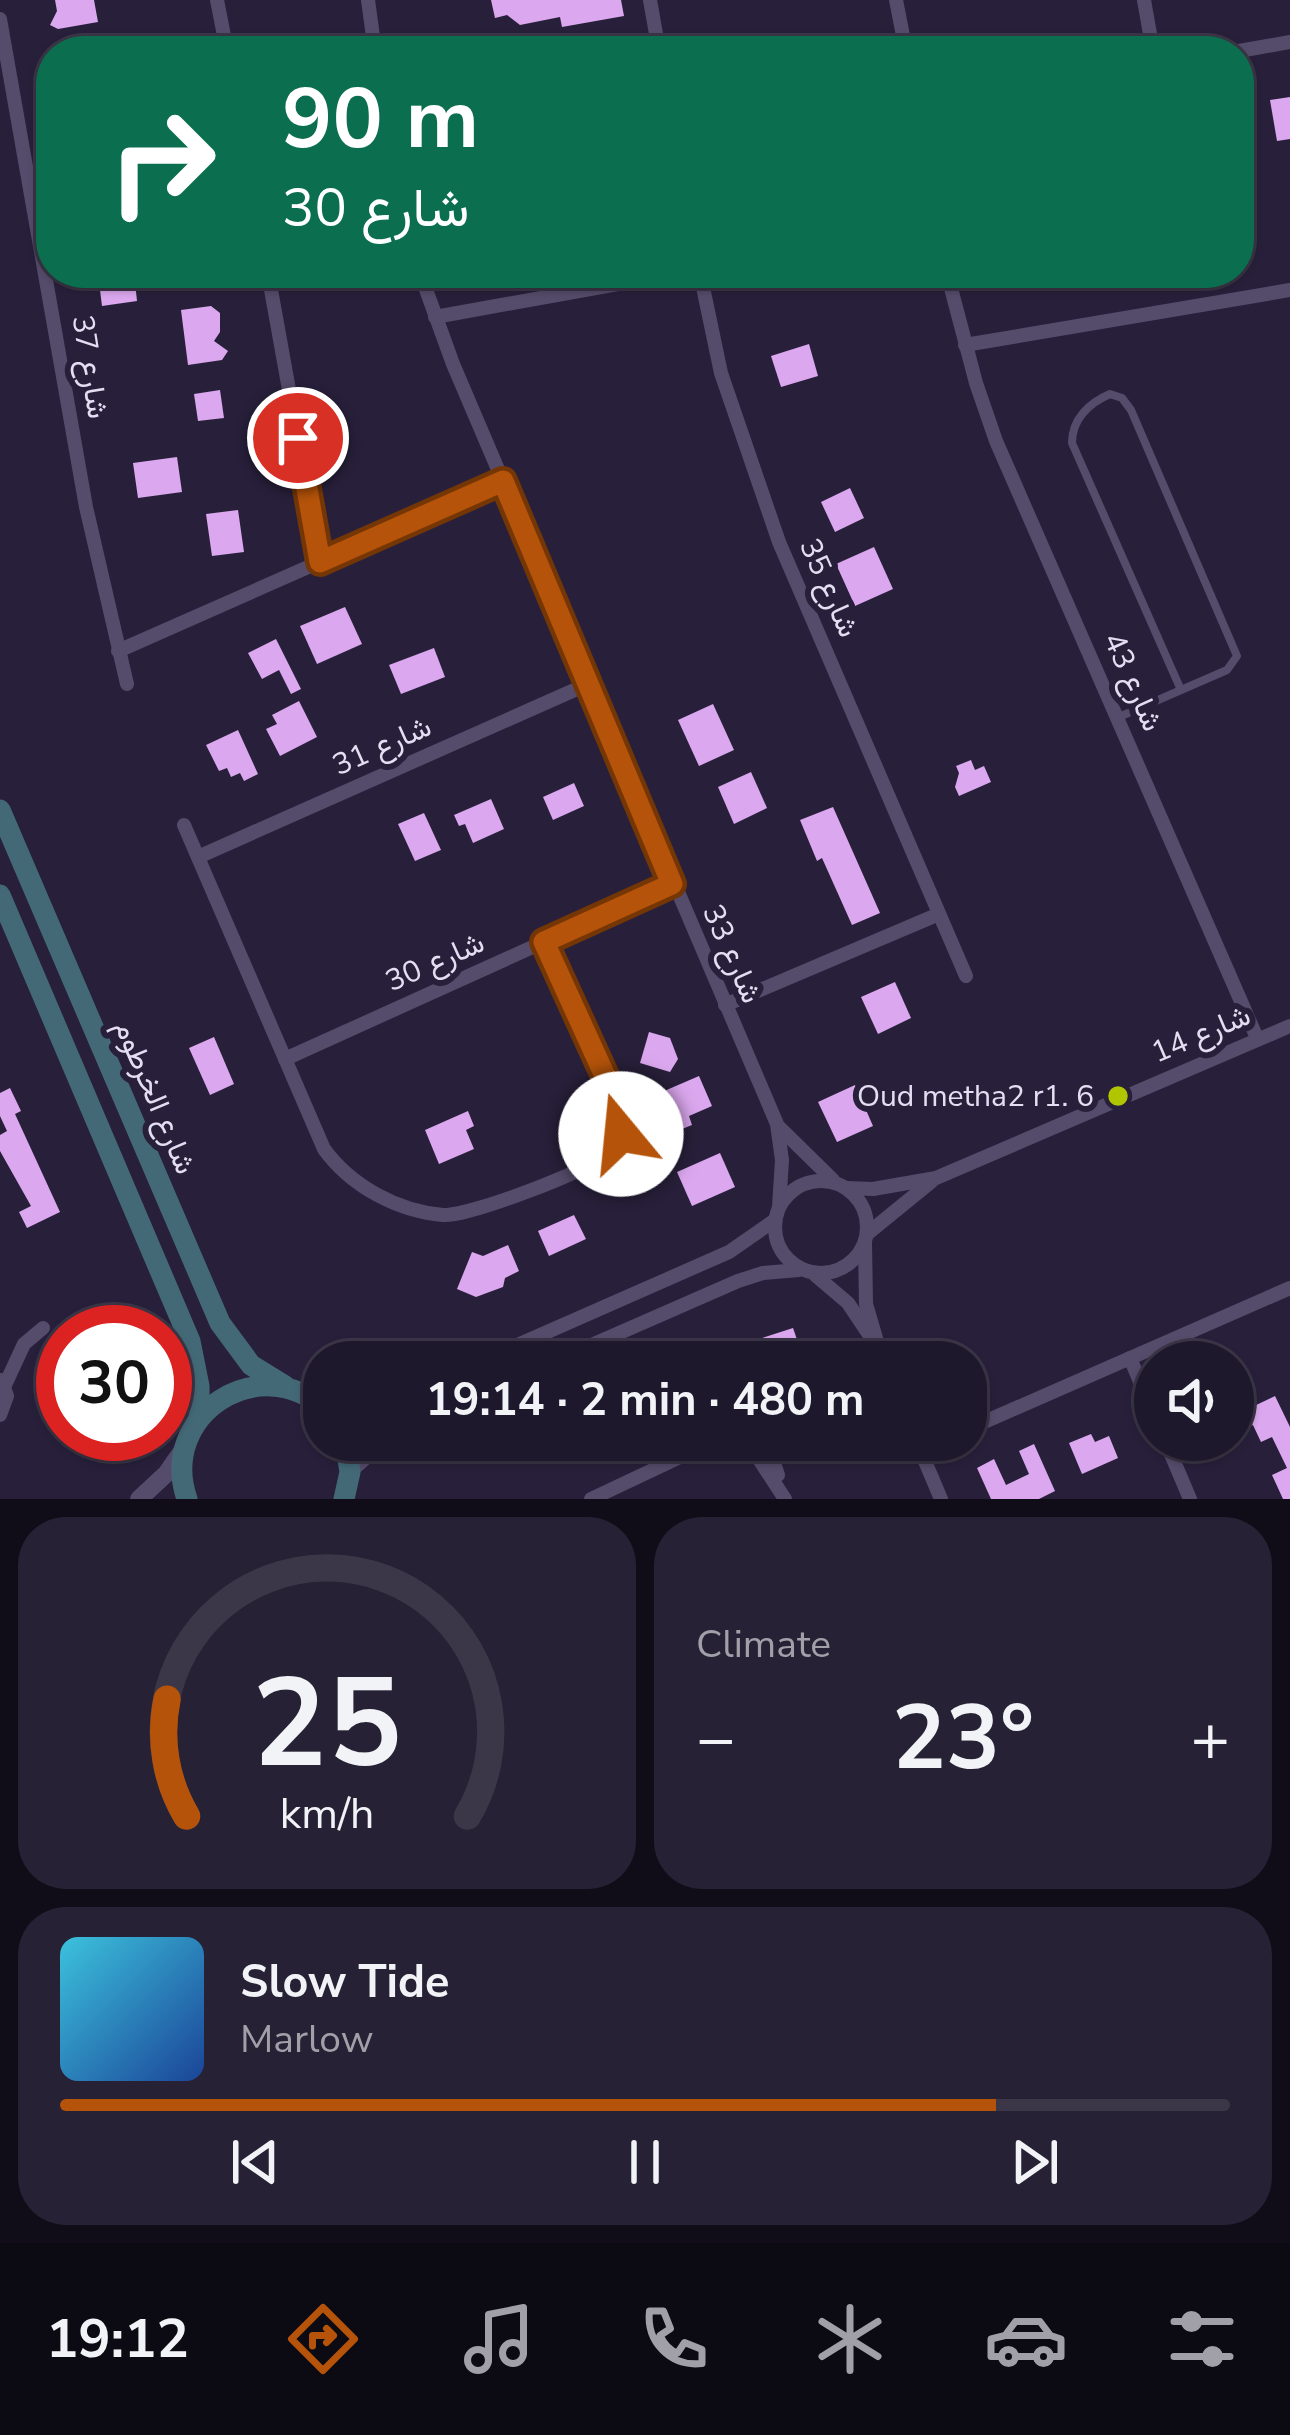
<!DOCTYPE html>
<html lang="en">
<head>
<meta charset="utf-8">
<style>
	:root { --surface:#1e182c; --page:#262134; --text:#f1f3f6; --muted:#a1a0a9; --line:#3c3748; --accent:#b45309 }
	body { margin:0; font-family:"Nunito Sans",Vazirmatn,sans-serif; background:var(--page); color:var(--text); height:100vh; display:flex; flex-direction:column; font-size:45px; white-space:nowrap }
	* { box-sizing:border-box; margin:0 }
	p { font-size:39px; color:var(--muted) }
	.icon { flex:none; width:66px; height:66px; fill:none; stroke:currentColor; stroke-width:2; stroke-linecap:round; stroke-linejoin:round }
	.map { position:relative; height:1499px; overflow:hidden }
	.sheet { display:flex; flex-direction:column; gap:18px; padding:18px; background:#100d18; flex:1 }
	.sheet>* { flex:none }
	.hud { position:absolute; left:36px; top:36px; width:1218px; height:252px; border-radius:48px; box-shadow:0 3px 9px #0004,0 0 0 3px var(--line); background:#0b6e4f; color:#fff; overflow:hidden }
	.controls { position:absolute; left:1134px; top:1341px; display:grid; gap:24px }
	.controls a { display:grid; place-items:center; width:120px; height:120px; border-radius:50%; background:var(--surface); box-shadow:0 3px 9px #0004,0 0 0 3px var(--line); font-size:60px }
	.speed { position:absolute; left:36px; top:1305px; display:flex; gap:24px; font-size:60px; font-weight:700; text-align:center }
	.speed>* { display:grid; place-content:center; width:156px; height:156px; border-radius:50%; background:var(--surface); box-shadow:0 3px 9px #0004,0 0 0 3px var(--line); line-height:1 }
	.speed .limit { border:18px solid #d22; background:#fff; color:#111 }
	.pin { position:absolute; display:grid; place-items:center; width:102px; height:102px; color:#fff; margin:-51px; border:6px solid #fff; border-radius:50%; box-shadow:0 3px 12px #0007 }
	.me { position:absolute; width:132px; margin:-66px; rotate:343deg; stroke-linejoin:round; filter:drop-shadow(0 0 9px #0008) }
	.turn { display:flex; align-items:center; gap:42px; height:252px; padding:0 48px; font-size:54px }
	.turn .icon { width:156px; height:156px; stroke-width:2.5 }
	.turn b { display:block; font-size:84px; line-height:102px }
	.big { font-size:90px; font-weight:700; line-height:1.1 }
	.sheet .widget { flex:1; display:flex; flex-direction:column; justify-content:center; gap:18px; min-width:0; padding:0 42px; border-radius:48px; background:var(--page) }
	.sheet .dial { align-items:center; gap:0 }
	.dial svg { height:312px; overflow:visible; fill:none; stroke:var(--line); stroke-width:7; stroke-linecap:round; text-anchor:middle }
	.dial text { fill:var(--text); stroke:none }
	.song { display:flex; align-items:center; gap:36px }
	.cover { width:144px; height:144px; border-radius:18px; background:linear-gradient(135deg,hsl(190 70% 55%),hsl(220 70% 35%)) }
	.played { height:12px; border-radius:6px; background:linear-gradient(90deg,var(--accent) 80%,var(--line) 80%) }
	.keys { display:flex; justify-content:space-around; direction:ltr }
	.heat { display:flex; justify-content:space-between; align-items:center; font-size:66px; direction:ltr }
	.sheet .tiles { flex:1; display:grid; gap:18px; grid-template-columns:1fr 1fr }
	.widget:last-child { grid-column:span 2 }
	.trip { position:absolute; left:303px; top:1341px; width:684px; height:120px; border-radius:48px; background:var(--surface); box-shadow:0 3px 9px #0004,0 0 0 3px var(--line); font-weight:700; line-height:120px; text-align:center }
	.menu { display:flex; height:192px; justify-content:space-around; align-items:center; background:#0c0a12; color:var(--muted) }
	.menu .icon { width:84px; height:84px }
	.menu .current { color:var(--accent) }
	.menu b { font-size:54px; color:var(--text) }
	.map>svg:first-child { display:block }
	.building { fill:#dba7ee }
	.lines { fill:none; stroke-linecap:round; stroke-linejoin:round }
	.service { stroke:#554c6b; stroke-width:8 }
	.minor { stroke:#554c6b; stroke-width:14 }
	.tertiary { stroke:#554c6b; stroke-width:18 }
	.secondary { stroke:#436977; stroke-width:21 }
	.route-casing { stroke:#753606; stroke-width:30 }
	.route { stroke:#b45309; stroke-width:21 }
	.poi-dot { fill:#b1c500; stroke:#28203b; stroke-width:4.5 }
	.labels { text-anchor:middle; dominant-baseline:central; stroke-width:12; stroke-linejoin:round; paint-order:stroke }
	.street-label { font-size:30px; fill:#e3def1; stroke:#28203b }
	.poi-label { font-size:30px; fill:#e3def1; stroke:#28203b; text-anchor:end }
</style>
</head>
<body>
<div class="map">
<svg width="1290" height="1499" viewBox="0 0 1290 1499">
	<rect width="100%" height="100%" fill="#28203b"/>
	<g class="building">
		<path d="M55,0H94L98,22L58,29L50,25L57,11Z"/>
		<path d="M491,0H621L624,16L562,27L560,17L520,25L507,15L495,18Z"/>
		<path d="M1290,97V139L1277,141L1270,100Z"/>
		<path d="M89,273H134L137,301L102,306L100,290L91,291Z"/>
		<path d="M211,306L220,313V332L214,341L228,351L222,360L188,365L181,310Z"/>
		<path d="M809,344L818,376L781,387L771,356Z"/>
		<path d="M220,390L224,418L198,421L194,394Z"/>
		<path d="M177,457L182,492L138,498L133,463Z"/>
		<path d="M850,488L864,518L835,532L821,502Z"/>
		<path d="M238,510L244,552L212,556L206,514Z"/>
		<path d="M874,547L893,589L855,606L836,564Z"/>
		<path d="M345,607L362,644L317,664L300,626Z"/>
		<path d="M276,639L301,689L291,694L279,670L262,679L248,653Z"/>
		<path d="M434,648L445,677L401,694L389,665Z"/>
		<path d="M299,701L317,737L280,756L266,729L277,724L272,715Z"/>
		<path d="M713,704L734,750L699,766L678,720Z"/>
		<path d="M238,730L258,774L244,781L240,773L231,777L227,768L219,771L206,745Z"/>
		<path d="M971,760L975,770L984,766L991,782L959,796L955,787L959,773L956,766Z"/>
		<path d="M751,772L767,808L734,824L718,787Z"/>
		<path d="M574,783L584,806L553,820L543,797Z"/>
		<path d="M491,799L504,829L473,843L465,824L459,826L454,815Z"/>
		<path d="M833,807L880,913L852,925L822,858L817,861L800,820Z"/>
		<path d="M424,813L441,850L415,861L398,824Z"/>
		<path d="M895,982L911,1018L878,1034L861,997Z"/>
		<path d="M649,1032L670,1038L678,1059L670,1072L640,1063Z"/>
		<path d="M214,1037L234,1084L210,1095L189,1048Z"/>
		<path d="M699,1076L712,1106L689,1116L692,1125L657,1139L641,1101Z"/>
		<path d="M855,1085L873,1126L837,1142L818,1102Z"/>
		<path d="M10,1088L21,1111L15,1114L60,1212L27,1228L19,1212L31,1206L0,1151V1135L7,1131L0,1116V1093Z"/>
		<path d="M468,1111L474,1126L466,1130L474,1149L439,1164L425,1130Z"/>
		<path d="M720,1153L735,1187L692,1206L677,1172Z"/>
		<path d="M574,1215L586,1239L549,1256L538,1231Z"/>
		<path d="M508,1245L519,1271L505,1278L503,1287L476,1297L457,1289L472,1252L483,1256Z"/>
		<path d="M793,1328L803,1357L787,1362H767L759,1339Z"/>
		<path d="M1275,1396L1290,1427V1499H1283L1272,1475L1287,1468L1272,1437L1261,1442L1253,1425L1233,1434V1416Z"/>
		<path d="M1091,1434L1095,1442L1109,1436L1118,1458L1082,1474L1069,1443Z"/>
		<path d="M1034,1444L1055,1491L1039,1499H991L977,1468L994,1459L1006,1485L1029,1474L1019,1451Z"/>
	</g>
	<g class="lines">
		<path class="service" d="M1119,717L1227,670L1237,656L1131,410L1122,398L1110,394C1089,403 1072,419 1072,443L1181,690"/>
		<g class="minor">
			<path d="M217,0L227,51"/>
			<path d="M368,0L375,51"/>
			<path d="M650,0L659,51"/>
			<path d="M896,0L906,51"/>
			<path d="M1144,0L1153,51"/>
			<path d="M0,19L86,507L127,684"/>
			<path d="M1239,51L1290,42"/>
			<path d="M268,273L320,562"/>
			<path d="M420,273L453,364L777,1124L782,1160L779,1207"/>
			<path d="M700,273L721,373L779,542L966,976"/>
			<path d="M947,273L976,383L996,441L1257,1038"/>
			<path d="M435,317L679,273"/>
			<path d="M965,345L1290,290"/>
			<path d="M118,651L503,481"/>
			<path d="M184,825L324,1149C351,1186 397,1211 443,1215C468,1217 590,1170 608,1154C621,1142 624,1128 621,1111L544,942"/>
			<path d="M198,857L588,684"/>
			<path d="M725,1005L939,914"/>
			<path d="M285,1059L672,884"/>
			<path d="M780,1128L833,1180"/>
			<path d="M579,1164C604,1144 612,1128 609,1096"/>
			<circle cx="821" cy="1227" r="46"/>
			<path d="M846,1188L873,1189L936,1178L1290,1026"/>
			<path d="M867,1234L932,1181"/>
			<path d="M865,1244L866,1304L883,1362"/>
			<path d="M815,1275L848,1303L868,1333"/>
			<path d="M1130,1358L1155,1417"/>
			<path d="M479,1362L729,1252L775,1220"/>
			<path d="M553,1362L738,1281L763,1273L799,1270"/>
			<path d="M5,1385L24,1344L43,1328"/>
			<path d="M0,1415L7,1396L1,1380"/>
			<path d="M966,1430L1290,1288"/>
			<path d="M759,1440L772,1457L778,1475"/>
			<path d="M916,1440L941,1499"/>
			<path d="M1165,1440L1190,1499"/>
			<path d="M711,1446L730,1443L753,1450L785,1499"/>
			<path d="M920,1450L943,1440"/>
			<path d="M350,1472L386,1440"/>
			<path d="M591,1499L716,1440"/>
		</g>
		<path class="tertiary" d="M139,1499L167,1473L183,1450"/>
		<g class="secondary">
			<path d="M0,810L220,1323L251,1365L285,1386"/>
			<path d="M0,895L190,1341L199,1386V1417"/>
			<path d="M187,1499C158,1415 258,1350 324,1408"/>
			<path d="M344,1499L350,1472L345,1440"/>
		</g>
	</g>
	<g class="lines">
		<g class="route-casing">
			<path id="route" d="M298,438L320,562L503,481L672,884L544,942L621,1111V1134"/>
		</g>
		<use href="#route" class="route"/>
	</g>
	<circle class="poi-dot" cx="1118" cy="1096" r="12"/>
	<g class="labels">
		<g class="street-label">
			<text transform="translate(90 367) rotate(81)">شارع 37</text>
			<text transform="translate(829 588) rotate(66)">شارع 35</text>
			<text transform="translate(1133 682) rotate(66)">شارع 43</text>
			<text transform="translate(382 746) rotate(-24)">شارع 31</text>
			<text transform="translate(732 954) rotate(66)">شارع 33</text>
			<text transform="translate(435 962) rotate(-24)">شارع 30</text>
			<text transform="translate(1201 1034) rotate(-23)">شارع 14</text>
			<text transform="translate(155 1097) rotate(67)">شارع الخرطوم</text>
		</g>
		<g class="poi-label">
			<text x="1094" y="1096">Oud metha2 r1. 6</text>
		</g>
	</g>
</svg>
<div class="controls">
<a><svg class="icon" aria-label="sound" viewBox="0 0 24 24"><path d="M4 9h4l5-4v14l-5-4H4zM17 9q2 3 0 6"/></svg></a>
</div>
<div class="speed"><div class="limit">30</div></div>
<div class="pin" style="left:298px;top:438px;background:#d93025"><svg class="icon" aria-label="arrive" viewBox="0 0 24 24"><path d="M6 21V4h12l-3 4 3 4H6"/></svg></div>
<svg class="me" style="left:621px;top:1134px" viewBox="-20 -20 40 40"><circle r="19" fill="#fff"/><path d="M0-13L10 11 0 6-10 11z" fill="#b45309"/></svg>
<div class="trip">19:14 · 2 min · 480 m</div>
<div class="hud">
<div class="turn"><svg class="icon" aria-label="right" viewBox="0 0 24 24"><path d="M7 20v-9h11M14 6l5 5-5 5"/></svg><div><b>90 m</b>شارع 30</div></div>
</div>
</div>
<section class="sheet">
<div class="tiles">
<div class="widget dial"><svg viewBox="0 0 100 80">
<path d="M14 69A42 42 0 1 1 86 69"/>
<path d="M14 69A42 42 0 0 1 9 39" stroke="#b45309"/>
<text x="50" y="56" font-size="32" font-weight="700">25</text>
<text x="50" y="72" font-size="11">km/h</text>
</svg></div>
<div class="widget"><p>Climate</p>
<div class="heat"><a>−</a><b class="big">23°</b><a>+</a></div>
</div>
<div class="widget">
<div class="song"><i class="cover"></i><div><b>Slow Tide</b><p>Marlow</p></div></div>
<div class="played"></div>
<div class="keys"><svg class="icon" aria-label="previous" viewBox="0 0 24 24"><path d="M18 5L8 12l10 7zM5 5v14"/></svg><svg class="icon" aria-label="pause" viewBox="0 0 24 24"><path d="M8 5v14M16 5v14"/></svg><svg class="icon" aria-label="next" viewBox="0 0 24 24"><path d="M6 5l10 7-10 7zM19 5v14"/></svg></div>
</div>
</div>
</section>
<nav class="menu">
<b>19:12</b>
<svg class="icon current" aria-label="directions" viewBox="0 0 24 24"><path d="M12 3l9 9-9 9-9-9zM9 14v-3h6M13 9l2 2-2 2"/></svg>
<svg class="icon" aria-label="music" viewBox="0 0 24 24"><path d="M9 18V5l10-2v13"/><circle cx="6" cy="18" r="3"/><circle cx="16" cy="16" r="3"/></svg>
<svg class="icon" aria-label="phone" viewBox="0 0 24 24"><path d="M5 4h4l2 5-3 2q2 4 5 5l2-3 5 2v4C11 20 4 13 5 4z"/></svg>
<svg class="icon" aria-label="climate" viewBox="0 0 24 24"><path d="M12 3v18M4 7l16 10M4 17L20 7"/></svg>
<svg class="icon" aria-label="car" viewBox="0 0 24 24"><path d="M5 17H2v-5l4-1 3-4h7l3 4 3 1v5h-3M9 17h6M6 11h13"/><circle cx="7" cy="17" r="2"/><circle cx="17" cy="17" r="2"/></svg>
<svg class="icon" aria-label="filters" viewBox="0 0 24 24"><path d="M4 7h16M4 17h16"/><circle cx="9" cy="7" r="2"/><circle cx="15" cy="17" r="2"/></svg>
</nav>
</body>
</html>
